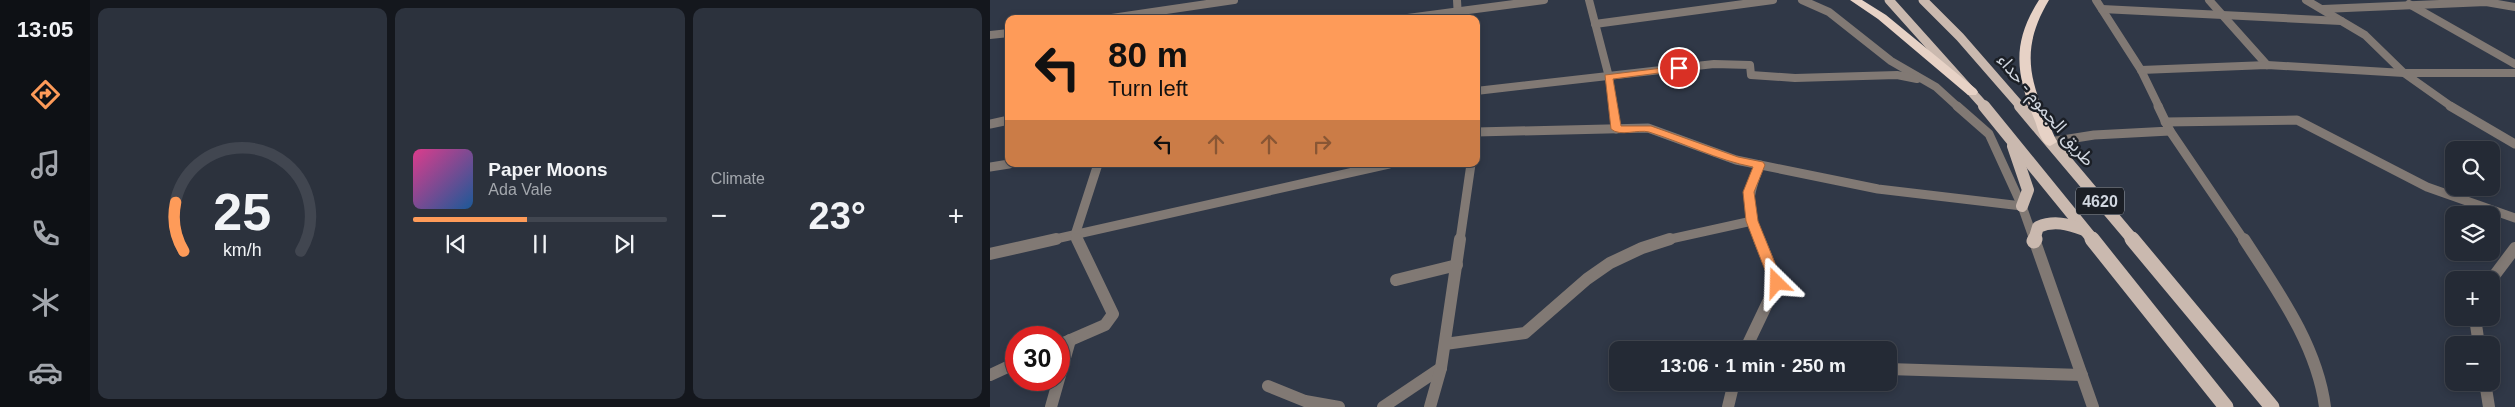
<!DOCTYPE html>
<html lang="en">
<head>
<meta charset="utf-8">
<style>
	:root { --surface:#242a35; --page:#2c323d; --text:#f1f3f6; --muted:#a3a7ad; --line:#414650; --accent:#fe9b59 }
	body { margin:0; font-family:Helvetica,"Noto Sans Arabic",sans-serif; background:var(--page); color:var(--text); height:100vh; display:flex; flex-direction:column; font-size:19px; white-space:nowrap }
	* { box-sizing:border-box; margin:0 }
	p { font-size:16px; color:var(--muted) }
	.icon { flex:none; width:28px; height:28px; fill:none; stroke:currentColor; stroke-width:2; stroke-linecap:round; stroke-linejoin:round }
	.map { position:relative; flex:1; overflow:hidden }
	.side { display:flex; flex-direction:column; gap:8px; padding:8px; background:#14171d; width:900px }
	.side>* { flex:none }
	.banner { position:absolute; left:15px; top:15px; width:475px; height:152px; border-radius:10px; box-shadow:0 2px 8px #0003,0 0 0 1px var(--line); background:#fe9b59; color:#111; overflow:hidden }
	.buttons { position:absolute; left:1455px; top:141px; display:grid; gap:10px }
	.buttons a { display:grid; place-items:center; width:55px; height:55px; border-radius:10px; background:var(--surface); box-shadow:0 2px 8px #0003,0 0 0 1px var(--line); font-size:25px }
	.speed { position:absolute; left:15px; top:326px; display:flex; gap:10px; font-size:25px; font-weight:700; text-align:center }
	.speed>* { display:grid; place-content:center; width:65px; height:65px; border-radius:50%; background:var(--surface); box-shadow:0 2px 8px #0003,0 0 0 1px var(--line); line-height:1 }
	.speed .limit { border:8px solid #d22; background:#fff; color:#111 }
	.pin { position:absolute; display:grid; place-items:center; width:42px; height:42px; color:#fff; margin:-21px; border:2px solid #fff; border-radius:50%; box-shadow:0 1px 5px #0007 }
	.me { position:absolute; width:55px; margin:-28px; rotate:338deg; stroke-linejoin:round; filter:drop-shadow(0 0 4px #0008) }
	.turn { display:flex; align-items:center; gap:18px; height:105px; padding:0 20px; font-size:22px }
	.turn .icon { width:65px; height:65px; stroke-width:2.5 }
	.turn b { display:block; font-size:35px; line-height:42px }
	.lanes { display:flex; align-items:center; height:48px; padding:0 20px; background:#0003; justify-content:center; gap:25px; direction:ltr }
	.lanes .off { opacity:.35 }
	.big { font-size:38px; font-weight:600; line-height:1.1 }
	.side .tile { flex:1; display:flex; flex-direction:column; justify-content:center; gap:8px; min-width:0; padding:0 18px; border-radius:10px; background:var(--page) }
	.side .dial { align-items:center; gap:0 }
	.dial svg { height:130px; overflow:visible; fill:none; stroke:var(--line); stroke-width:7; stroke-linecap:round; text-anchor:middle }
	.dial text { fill:var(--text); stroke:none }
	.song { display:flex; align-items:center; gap:15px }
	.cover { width:60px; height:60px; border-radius:8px; background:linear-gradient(135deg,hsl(330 70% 55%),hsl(210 70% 35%)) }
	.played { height:5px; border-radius:2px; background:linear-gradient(90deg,var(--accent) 45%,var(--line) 45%) }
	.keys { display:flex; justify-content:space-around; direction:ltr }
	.heat { display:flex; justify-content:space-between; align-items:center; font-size:28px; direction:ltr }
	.side .tiles { flex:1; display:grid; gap:8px; grid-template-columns:repeat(3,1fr) }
	.trip { position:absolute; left:619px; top:341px; width:288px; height:50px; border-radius:10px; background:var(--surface); box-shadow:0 2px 8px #0003,0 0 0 1px var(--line); font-weight:600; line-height:50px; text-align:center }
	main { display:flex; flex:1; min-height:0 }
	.dock { display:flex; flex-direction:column; width:90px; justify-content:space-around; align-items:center; background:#0e1115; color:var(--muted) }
	.dock .icon { width:35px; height:35px }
	.dock .on { color:var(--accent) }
	.dock b { font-size:22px; color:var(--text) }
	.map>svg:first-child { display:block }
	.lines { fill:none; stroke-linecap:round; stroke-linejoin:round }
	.minor-far2 { stroke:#817974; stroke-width:8 }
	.minor-far1 { stroke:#817974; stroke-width:9 }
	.minor { stroke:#817974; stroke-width:12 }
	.primary-far2 { stroke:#cab9af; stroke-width:9 }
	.primary-far1 { stroke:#cab9af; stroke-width:12 }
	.primary { stroke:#cab9af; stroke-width:15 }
	.motorway { fill:#e7d2c6; fill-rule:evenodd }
	.route { fill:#fe9b59; stroke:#a5653a }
	.labels { text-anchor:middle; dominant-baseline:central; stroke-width:5; stroke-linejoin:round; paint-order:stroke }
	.shield { fill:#1b1f26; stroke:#9aa0a8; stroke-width:1 }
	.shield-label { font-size:16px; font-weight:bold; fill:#d1d7e0 }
	.street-label { font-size:18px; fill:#d1d7e0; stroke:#1b1f26 }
</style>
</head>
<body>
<main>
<nav class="dock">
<b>13:05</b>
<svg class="icon on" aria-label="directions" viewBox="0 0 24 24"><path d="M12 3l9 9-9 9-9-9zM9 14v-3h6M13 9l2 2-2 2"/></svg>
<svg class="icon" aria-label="music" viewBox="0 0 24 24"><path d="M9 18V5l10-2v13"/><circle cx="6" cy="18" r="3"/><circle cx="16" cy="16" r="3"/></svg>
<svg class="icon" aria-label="phone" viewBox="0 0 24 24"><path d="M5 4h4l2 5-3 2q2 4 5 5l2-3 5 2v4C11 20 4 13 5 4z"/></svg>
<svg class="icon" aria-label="climate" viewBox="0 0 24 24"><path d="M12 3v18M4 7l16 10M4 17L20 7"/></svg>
<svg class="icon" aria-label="car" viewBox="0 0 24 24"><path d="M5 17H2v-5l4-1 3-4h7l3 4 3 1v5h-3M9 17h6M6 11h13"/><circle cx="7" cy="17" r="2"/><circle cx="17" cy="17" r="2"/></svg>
</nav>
<section class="side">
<div class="tiles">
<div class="tile dial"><svg viewBox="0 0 100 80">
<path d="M14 69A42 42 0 1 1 86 69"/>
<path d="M14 69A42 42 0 0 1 9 39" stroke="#fe9b59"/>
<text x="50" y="56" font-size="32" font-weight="700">25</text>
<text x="50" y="72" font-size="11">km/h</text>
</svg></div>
<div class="tile">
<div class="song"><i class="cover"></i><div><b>Paper Moons</b><p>Ada Vale</p></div></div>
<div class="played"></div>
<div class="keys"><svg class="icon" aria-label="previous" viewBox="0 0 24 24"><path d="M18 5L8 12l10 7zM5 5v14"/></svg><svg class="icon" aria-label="pause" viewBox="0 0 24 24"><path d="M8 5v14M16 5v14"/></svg><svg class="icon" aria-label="next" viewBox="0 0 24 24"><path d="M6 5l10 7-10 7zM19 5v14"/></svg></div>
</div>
<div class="tile"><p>Climate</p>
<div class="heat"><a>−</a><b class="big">23°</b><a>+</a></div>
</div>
</div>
</section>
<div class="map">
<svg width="1525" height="407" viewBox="0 0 1525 407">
	<rect width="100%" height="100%" fill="#303847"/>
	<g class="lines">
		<g class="minor-far2">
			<path d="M467,0L468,18"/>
			<path d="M599,0L619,77L623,107"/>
			<path d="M812,0L839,12L901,61L946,87L968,107"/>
			<path d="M1106,0L1151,70L1169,107"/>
			<path d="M1219,0L1277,65"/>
			<path d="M1316,0L1375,35L1414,73L1462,107"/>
			<path d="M1419,4L1525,64"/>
			<path d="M1112,9L1351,21"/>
			<path d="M1333,9L1496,2L1525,7"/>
			<path d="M115,19L244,0"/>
			<path d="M410,19L554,0"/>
			<path d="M605,24L783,0"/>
			<path d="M0,35L19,33"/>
			<path d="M1151,70L1277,65L1414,73H1525"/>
			<path d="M486,91L724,64L760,65L761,75L805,78L907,75L927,79"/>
		</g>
		<g class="minor-far1">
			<path d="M623,106L626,129"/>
			<path d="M967,106L999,134L1032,206L1044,240"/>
			<path d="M1460,106L1525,144"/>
			<path d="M1175,122L1307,120L1437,187L1525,218"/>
			<path d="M0,124L19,120"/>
			<path d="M1180,131L1254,240"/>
			<path d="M486,132L658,128L746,160L888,189L1032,206"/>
			<path d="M1060,142L1104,135L1180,131L1168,106"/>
			<path d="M0,167L19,164"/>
			<path d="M61,240L399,164"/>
			<path d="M88,240L85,235L108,164"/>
			<path d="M470,240L481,164"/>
			<path d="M676,240L762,221"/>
			<path d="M770,240C756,207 757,198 770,165"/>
		</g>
		<g class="minor">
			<path d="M1044,239L1103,407"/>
			<path d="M1254,239C1287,290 1327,345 1335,407"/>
			<path d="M0,254L66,239"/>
			<path d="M406,280L467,265"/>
			<path d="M1501,280L1525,248"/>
			<path d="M1485,318L1489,345"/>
			<path d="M455,344L535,333L597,279L620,263L652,248L680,239"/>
			<path d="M69,345L115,325L123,314L87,239"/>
			<path d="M755,350L787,283L769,239"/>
			<path d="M898,369L1092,375"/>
			<path d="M0,375L26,363"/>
			<path d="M1495,382L1499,407"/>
			<path d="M278,386L315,401L349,407"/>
			<path d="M61,407L80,340"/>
			<path d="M393,407L451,368"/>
			<path d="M440,407L451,368L470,239"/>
			<path d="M738,407L744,382"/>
		</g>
		<g class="primary-far2">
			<path d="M899,0L995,107"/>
			<path d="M933,0L970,37L1031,107"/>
		</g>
		<g class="primary-far1">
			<path d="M994,106L1103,240"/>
			<path d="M1030,106L1143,240"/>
			<path d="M1023,146L1038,190L1032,206"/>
			<path d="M1044,240L1048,227C1064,220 1078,224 1094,230"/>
		</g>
		<g class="primary">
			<path d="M1102,239L1236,407"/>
			<path d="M1142,239L1282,407"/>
			<path d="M1044,241L1045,239"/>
		</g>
		<g class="motorway">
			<path d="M860,0H872L896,15L986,89L988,92L986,95H978L888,19Z"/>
			<path d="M1049,0H1059C1026,55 1043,88 1067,142L1060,146C1051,144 1048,129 1045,121C1026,74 1021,44 1049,0Z"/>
		</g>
	</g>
	<path class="route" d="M689,66L693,68L692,70L623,79L631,126H661L748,157L773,162L775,165L764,192L768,221L793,283L791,286L787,287L780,283L756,221L753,192L763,167C727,160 694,143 659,132C648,129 630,137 621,129L615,75Z"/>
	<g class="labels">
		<rect class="shield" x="1086" y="187.5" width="48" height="27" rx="4"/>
		<g class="shield-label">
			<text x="1110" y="201">4620</text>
		</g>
		<g class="street-label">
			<text transform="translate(1056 110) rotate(50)">طريق الجموم - حداء</text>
		</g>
	</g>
</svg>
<div class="buttons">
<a><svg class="icon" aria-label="search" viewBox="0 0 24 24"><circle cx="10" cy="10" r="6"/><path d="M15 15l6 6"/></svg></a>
<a><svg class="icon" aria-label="layers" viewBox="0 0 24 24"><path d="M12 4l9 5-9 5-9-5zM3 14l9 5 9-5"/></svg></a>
<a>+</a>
<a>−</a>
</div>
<div class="speed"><div class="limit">30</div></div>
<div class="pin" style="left:689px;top:68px;background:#d93025"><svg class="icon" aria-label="arrive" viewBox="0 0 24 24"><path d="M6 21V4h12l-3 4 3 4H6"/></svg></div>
<svg class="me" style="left:787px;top:283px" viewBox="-20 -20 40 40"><path d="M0-17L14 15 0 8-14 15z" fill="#fe9b59" stroke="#fff" stroke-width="4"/></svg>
<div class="trip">13:06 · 1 min · 250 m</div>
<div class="banner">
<div class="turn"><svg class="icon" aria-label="left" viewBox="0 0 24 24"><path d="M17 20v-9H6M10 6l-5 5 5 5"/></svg><div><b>80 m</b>Turn left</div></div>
<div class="lanes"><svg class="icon" aria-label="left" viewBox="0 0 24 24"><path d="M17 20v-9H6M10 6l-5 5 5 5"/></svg><svg class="icon off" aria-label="ahead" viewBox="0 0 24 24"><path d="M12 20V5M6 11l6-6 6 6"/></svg><svg class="icon off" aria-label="ahead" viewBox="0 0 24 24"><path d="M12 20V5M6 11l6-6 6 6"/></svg><svg class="icon off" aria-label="right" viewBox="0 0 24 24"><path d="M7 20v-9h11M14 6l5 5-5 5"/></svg></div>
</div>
</div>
</main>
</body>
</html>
